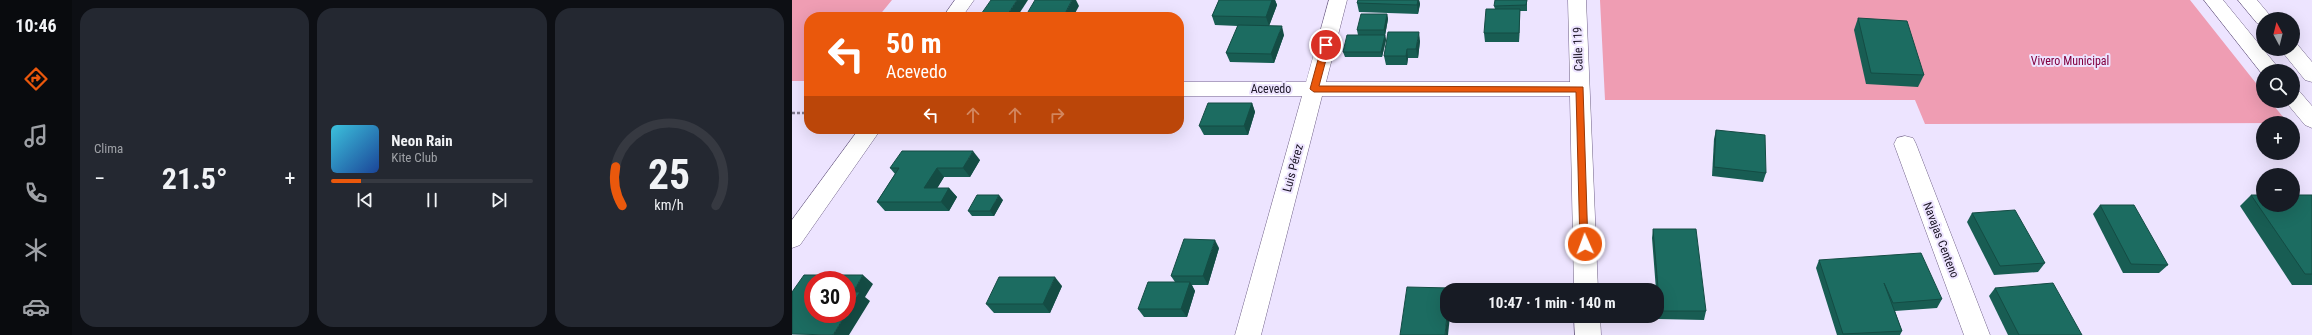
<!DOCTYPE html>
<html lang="es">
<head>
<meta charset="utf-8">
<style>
	:root { --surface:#171b24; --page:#242831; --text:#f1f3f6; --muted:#9ea1a6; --line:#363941; --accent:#ea580c }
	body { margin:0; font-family:"Roboto Condensed",sans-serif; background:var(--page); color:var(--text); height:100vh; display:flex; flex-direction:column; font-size:15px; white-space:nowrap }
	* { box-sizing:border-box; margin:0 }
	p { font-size:13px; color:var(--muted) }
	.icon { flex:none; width:22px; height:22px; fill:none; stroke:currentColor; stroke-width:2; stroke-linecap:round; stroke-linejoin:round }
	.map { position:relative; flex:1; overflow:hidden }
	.panel { display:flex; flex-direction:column; gap:8px; padding:8px; background:#0d0f14; width:720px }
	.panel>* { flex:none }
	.top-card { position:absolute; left:12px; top:12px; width:380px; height:122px; border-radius:16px; box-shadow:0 4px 16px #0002; background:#ea580c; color:#fff; overflow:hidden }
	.needle { width:26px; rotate:353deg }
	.buttons { position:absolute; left:1464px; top:12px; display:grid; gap:8px }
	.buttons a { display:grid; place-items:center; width:44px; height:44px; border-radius:50%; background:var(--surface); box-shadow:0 4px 16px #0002; font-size:20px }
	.speed { position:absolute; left:12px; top:271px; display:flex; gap:8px; font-size:20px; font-weight:700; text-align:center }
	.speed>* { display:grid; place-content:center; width:52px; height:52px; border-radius:50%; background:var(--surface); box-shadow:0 4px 16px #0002; line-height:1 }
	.speed .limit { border:6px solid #d22; background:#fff; color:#111 }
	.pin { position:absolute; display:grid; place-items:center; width:34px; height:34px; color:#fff; margin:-17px; border:2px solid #fff; border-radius:50%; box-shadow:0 1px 4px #0007 }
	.me { position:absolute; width:44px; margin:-22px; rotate:358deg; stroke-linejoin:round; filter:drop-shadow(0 0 3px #0008) }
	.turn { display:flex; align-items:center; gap:14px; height:84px; padding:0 16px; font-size:18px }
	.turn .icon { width:52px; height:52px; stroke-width:2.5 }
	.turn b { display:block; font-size:28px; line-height:34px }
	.lanes { display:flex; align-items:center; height:38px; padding:0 16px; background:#0003; justify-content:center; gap:20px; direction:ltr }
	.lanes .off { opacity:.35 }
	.big { font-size:30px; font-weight:700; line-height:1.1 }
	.panel .tile { flex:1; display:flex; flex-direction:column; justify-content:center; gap:6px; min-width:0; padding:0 14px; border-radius:16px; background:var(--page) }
	.panel .dial { align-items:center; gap:0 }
	.dial svg { height:104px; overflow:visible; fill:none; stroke:var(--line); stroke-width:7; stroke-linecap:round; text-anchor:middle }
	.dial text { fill:var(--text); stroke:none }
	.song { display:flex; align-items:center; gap:12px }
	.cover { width:48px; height:48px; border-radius:6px; background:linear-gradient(135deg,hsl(190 70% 55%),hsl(220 70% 35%)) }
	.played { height:4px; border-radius:2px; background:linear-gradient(90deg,var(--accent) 15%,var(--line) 15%) }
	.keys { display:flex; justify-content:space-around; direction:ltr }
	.heat { display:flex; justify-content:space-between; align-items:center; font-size:22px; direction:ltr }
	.panel .tiles { flex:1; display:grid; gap:8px; grid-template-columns:repeat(3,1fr) }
	.trip { position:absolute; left:648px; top:283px; width:224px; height:40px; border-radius:16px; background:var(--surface); box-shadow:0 4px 16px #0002; font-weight:700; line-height:40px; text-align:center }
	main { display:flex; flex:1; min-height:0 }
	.dock { display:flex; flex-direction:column; width:72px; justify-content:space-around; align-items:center; background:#090b0e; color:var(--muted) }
	.dock .icon { width:28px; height:28px }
	.dock .on { color:var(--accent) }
	.dock b { font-size:18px; color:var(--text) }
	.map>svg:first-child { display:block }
	.green { fill:#ef9db3 }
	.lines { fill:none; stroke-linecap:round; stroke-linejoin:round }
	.minor-casing { stroke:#706188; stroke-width:1 }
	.secondary-casing { stroke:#706188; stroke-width:1 }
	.path { stroke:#817a8f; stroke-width:2.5; stroke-dasharray:3 2; stroke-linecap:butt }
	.minor { fill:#fff; fill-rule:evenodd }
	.secondary { fill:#fff; fill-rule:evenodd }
	.wall { fill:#185d53 }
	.shaded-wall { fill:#144c44 }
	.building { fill:#1c6c61; stroke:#144c44 }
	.route { fill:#ea580c; stroke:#983908 }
	.labels { text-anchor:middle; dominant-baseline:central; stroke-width:4; stroke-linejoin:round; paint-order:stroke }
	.street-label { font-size:12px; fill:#1b1525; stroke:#ede4ff }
	.park-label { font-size:12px; fill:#81003f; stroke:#ede4ff }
</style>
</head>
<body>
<main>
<nav class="dock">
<b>10:46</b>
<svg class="icon on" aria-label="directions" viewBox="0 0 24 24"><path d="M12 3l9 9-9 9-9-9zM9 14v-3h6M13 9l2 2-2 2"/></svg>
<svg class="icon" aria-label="music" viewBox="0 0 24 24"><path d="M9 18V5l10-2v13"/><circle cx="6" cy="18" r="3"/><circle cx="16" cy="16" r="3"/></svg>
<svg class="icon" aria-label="phone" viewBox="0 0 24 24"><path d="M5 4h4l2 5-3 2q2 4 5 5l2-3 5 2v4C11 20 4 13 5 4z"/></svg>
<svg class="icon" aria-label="climate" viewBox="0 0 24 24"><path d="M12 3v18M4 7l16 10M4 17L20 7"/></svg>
<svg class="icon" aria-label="car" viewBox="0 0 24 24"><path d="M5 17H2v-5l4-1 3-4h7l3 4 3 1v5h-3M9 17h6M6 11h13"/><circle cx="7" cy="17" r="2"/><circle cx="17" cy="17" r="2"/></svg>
</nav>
<section class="panel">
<div class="tiles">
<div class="tile"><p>Clima</p>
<div class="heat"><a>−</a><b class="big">21.5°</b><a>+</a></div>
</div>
<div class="tile">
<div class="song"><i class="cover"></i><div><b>Neon Rain</b><p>Kite Club</p></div></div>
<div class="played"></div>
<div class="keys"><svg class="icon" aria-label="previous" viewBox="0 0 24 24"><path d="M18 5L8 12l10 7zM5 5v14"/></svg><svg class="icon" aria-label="pause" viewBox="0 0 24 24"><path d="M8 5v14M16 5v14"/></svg><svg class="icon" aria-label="next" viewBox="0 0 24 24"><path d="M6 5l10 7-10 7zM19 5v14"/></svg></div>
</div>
<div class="tile dial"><svg viewBox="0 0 100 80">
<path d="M14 69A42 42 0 1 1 86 69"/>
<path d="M14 69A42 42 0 0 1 9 39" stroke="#ea580c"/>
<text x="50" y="56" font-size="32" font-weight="700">25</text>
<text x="50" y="72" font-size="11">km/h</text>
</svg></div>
</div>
</section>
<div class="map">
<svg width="1520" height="335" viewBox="0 0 1520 335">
	<rect width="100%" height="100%" fill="#ede4ff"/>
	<g class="green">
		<path d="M0,0H100L86,17H17V81H0Z"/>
		<path d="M808,0H1398L1471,92V101H1478L1496,123L1133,124L1123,100H813Z"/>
	</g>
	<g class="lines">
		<g class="minor-casing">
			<g id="minor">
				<path d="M537,0H555L534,82H778L776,0H794L806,290H782L778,96H530L469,335H443L510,96H387V82H514Z"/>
				<path d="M1113,136L1121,138L1124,144L1198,335H1172L1102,144L1105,138Z"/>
				<path d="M782,316H808L809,335H783Z"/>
			</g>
		</g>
		<g class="secondary-casing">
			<g id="secondary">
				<path d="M163,0H182L170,17H151Z"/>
				<path d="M1412,0H1431L1489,71H1471V75Z"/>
				<path d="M1446,0H1465L1481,19H1471V25L1465,23Z"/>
				<path d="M1501,43L1505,44L1520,62V82L1513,80L1488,49H1501Z"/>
				<path d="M1501,90L1508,92L1520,106V128L1513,125L1493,101H1501Z"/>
				<path d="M67,129H89L8,245L0,248V220Z"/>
			</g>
		</g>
		<path class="path" d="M0,113H17"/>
		<use href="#minor" class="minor"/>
		<use href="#secondary" class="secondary"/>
	</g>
	<g class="wall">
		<path d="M427,0H483L485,5L477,26L492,35L482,63L438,62L434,53L446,26L423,25L420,16Z"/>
		<path d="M566,0H627L628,4L626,14L567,12L565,3Z"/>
		<path d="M735,0V11H728L727,42H693L692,33L703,9L702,6Z"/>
		<path d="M595,14L596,19L593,35L594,40L590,57H553L551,52L566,35L565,30Z"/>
		<path d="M1066,18L1132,75L1126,87L1074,84L1062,30Z"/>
		<path d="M628,41L626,58H616L615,65H594L592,56Z"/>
		<path d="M460,103L463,112L456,135H412L407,126Z"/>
		<path d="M293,129H326V131H294Z"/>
		<path d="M337,129H376V130Z"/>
		<path d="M924,130L974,173L971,182L920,176L922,139Z"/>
		<path d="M188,160L178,177H152L145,188H157L165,197L157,211H93L85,202L103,174L98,168Z"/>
		<path d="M1459,195H1520V285H1500L1448,206Z"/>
		<path d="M211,200L202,216H180L176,211Z"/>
		<path d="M1308,205L1376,265L1367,273H1331L1301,214Z"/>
		<path d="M1180,213L1253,263L1246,272L1202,275L1175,222Z"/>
		<path d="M861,229L914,311L912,320L866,319L865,306V290H864L860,238Z"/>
		<path d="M427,248L416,285H400L403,291L395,317H352L346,309L383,282L379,276Z"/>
		<path d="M1027,260L1150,299L1145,308L1103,311L1110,331L1108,335H1045L1024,268Z"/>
		<path d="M270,286L258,313H202L194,304Z"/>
		<path d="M1203,288L1290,335H1216L1197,296Z"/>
	</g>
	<g class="shaded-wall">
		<path d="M225,0H236L225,17H214Z"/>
		<path d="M280,0H284L287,6L281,17H271Z"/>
		<path d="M480,0H483L485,5L477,26L474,17Z"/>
		<path d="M626,0H627L628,4L626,14L625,5Z"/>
		<path d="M728,9V18L727,42V33Z"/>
		<path d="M595,14L596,19L593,36L592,30Z"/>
		<path d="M490,26L492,35L482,63L479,54Z"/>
		<path d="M627,32L628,41L626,58L624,49Z"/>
		<path d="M593,35L594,40L590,57L589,52Z"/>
		<path d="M615,49L616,58L615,65L614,56Z"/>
		<path d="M460,103L463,112L456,135L452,126Z"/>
		<path d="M181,151L188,160L178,177L171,168Z"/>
		<path d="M145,168L152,177L140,197L132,188Z"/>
		<path d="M157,188L165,197L157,211L149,202Z"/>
		<path d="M207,195L211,200L202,216L198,211Z"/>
		<path d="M423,240L427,248L416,285L411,276Z"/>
		<path d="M71,275L81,284L73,297L78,301L57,335H41L54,314H55L61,292Z"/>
		<path d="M263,277L270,286L258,313L251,304Z"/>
		<path d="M398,282L403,291L395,317L389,309Z"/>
		<path d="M655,316H658L656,335H653Z"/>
	</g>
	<g class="building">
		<path d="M199,0H225L214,17H187Z"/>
		<path d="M243,0H280L271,17H233Z"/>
		<path d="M427,0H480L474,17L420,16Z"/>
		<path d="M566,0H626L625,5L565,3Z"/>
		<path d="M703,0H735L734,5L702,6Z"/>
		<path d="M694,9H728L727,33H692Z"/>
		<path d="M569,14H595L592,30H565Z"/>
		<path d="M1066,18L1115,21L1132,75L1079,73Z"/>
		<path d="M446,25L490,26L479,54L434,53Z"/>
		<path d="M596,32H627L624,49H615L614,56H592Z"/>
		<path d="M555,35H593L589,52H551Z"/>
		<path d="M416,103H460L452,126H407Z"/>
		<path d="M924,130L973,135L974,173L922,167Z"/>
		<path d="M110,151H181L171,168H145L132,188H157L149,202H85L107,168H98Z"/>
		<path d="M185,195H207L198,211H176Z"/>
		<path d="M1459,195H1471V205H1501V195H1520V274H1513Z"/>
		<path d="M1308,205H1342L1376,265L1339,264Z"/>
		<path d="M1223,210L1253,263L1208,266L1180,213Z"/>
		<path d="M861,229H904L914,311H868Z"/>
		<path d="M392,239L423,240L411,276H379Z"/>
		<path d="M1129,253L1150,299L1101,303L1092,283L1110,331L1051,334L1027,260Z"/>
		<path d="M12,275H71L61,292H68L55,313V280H21V314H54L41,335L0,334V292Z"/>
		<path d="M207,277H263L251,304H194Z"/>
		<path d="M356,282H398L389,309H346Z"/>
		<path d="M1261,283L1290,335H1227L1203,288Z"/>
		<path d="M615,287L658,288V290H655V316L653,335H608Z"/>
	</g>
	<path class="route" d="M534,42L538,45L527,86L791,87L796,246L793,248L788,244L784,92H522L518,89L530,45Z"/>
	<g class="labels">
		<g class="street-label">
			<text transform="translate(786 49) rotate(-92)">Calle 119</text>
			<text x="479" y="89">Acevedo</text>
			<text transform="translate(501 168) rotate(-75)">Luis Pérez</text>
			<text transform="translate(1149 240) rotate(69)">Navajas Centeno</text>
		</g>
		<g class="park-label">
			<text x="1278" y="61">Vivero Municipal</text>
		</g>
	</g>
</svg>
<div class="buttons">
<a><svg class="needle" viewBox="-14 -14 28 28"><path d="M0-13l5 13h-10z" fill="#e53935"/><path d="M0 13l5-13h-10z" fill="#9ea1a6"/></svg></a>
<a><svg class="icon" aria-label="search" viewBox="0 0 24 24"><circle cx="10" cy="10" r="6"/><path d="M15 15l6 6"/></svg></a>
<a>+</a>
<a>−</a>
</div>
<div class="speed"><div class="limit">30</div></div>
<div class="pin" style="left:534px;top:45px;background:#d93025"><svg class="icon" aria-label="arrive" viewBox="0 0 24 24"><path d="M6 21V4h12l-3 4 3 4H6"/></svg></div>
<svg class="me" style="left:793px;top:244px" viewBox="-20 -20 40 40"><circle r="17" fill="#ea580c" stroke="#fff" stroke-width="3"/><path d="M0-11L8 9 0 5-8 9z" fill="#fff"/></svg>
<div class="trip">10:47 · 1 min · 140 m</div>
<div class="top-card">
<div class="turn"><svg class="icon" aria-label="left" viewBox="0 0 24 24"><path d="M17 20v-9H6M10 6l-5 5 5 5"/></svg><div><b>50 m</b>Acevedo</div></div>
<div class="lanes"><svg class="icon" aria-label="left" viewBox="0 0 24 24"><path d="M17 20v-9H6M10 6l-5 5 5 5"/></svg><svg class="icon off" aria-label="ahead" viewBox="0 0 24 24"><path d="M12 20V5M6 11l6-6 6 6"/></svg><svg class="icon off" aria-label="ahead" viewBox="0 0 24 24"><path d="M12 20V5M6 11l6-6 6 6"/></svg><svg class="icon off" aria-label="right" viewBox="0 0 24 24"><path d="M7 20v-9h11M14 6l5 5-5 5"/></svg></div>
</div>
</div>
</main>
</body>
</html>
